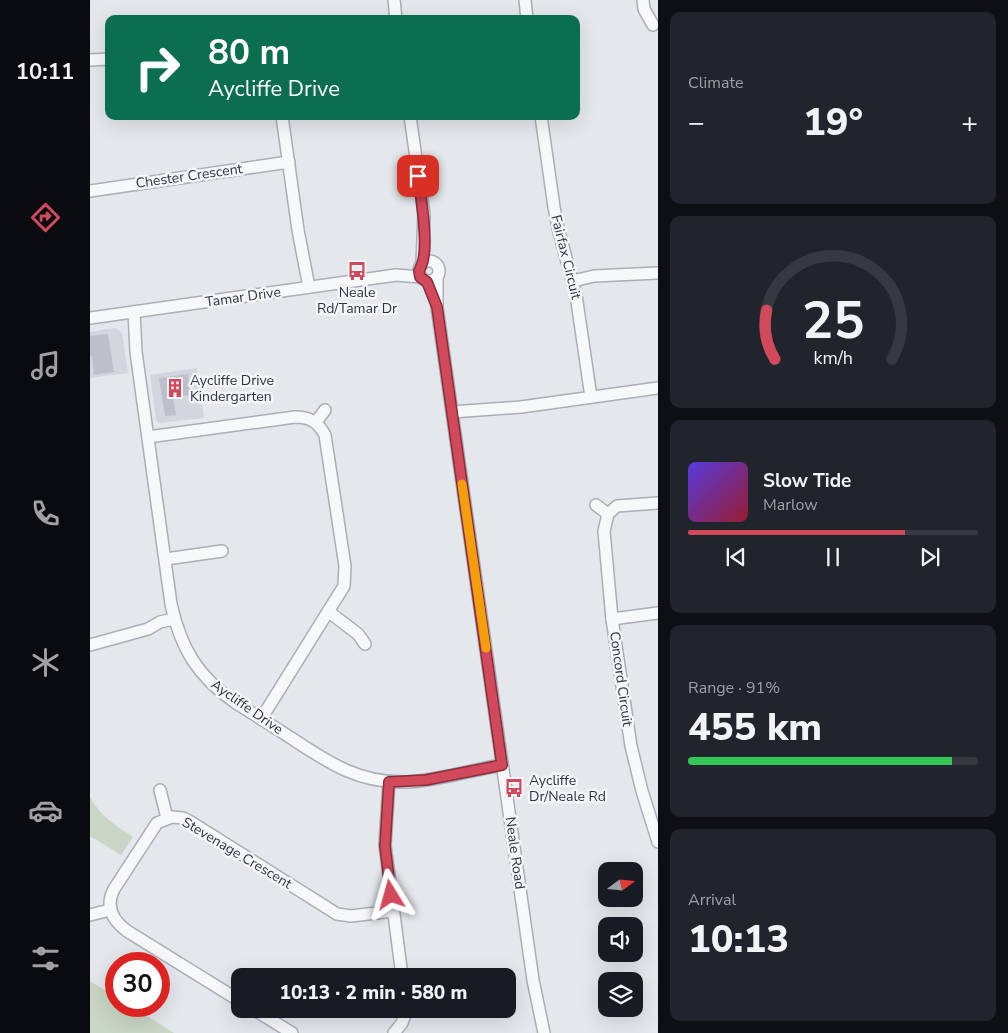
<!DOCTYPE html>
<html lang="en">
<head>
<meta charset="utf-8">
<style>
	:root { --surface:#171b24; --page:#20242c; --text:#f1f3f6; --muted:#9ea1a6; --line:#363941; --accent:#d1495b }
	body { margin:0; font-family:"Nunito Sans",sans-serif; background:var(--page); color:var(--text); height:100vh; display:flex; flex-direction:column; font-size:19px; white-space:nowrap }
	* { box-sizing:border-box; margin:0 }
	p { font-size:16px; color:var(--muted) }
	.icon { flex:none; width:28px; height:28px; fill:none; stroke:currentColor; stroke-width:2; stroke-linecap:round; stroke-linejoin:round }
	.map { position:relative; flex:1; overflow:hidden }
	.sheet { display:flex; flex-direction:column; gap:12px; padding:12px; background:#0d0f14; width:350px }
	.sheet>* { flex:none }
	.top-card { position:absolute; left:15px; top:15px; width:475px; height:105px; border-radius:10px; box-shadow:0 5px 20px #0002; background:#0b6e4f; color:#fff; overflow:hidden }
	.needle { width:32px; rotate:74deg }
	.controls { position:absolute; left:508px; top:862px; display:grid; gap:10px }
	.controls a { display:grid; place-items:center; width:45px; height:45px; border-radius:10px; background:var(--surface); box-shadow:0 5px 20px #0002; font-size:25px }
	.speed { position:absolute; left:15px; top:952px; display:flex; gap:10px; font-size:25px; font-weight:700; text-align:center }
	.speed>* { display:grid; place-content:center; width:65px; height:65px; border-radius:50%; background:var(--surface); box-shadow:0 5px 20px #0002; line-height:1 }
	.speed .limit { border:8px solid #d22; background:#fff; color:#111 }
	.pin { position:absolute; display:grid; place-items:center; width:42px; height:42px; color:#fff; margin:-21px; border-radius:10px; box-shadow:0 2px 8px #0006 }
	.me { position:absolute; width:55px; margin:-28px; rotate:352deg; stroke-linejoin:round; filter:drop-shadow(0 0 4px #0008) }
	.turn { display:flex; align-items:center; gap:18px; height:105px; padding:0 20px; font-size:22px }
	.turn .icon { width:65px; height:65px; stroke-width:2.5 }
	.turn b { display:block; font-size:35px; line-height:42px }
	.big { font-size:38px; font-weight:800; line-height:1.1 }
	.sheet .card { flex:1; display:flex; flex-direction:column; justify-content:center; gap:8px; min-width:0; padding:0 18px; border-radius:10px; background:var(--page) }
	.sheet .dial { align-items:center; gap:0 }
	.dial svg { height:130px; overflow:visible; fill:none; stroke:var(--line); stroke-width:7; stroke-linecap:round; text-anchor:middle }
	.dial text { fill:var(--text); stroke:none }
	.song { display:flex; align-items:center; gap:15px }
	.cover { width:60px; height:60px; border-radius:8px; background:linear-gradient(135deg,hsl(250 70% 55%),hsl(350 70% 35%)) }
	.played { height:5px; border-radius:2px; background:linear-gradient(90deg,var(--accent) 75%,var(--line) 75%) }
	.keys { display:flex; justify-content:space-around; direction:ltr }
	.heat { display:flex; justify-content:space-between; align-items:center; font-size:28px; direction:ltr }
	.charge { height:8px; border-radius:4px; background:linear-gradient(90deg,#34c759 91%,var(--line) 0) }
	.trip { position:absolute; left:141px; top:968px; width:285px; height:50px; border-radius:10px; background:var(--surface); box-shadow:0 5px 20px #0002; font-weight:800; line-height:50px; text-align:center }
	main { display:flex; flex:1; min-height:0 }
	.tabs { display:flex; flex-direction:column; width:90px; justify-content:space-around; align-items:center; background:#090b0e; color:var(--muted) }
	.tabs .icon { width:35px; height:35px }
	.tabs .selected { color:var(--accent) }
	.tabs b { font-size:22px; color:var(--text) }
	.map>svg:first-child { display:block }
	.built { fill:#d2d6de }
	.green { fill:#c9d6c5 }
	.building { fill:#bbc0ca }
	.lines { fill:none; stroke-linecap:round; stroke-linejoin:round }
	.minor-casing { stroke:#a9aeb7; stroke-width:14 }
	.minor { stroke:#f7f8fa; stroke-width:11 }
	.route-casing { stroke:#882f3b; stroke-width:12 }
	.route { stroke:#d1495b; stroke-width:9 }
	.slow { stroke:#f59e0b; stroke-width:9 }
	.labels { text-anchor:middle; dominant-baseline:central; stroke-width:5; stroke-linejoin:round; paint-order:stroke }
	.street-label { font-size:14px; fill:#2b3445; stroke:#f4f6f9 }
	.poi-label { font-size:14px; fill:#2b3445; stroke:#f4f6f9; text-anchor:start }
</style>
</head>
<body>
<main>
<nav class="tabs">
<b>10:11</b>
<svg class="icon selected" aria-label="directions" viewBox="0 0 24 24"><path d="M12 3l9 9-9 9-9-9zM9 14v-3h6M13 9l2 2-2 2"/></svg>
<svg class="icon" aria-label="music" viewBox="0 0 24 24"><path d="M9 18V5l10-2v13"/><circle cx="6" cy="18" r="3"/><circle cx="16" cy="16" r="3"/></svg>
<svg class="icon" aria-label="phone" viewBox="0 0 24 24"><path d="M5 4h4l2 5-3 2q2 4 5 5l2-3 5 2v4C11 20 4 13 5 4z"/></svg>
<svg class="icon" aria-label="climate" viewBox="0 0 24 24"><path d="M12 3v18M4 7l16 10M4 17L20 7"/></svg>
<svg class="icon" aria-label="car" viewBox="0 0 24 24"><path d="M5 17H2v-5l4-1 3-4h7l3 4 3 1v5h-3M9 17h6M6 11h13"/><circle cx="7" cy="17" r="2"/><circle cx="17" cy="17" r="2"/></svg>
<svg class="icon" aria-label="filters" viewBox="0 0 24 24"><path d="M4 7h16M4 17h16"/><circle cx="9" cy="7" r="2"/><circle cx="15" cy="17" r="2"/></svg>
</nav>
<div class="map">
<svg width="568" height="1033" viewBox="0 0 568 1033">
	<rect width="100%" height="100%" fill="#e4e7ec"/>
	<g class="built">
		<path d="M25,328L32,333L38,373L0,378V332Z"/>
		<path d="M107,368L114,418L69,423L66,420L60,375Z"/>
	</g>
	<g class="green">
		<path d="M0,797C9,815 26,826 43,837L31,855L0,836Z"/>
		<path d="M0,981L26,997V1006H41L84,1033H0Z"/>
	</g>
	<g class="building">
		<path d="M18,334L24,372L4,375L2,356H0V336Z"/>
		<path d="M98,374L101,395L83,397L86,415L75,416L69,378Z"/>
	</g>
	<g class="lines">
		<g class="minor-casing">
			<g id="minor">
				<path d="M304,0L306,19"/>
				<path d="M435,0L437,19"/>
				<path d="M553,0L554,9L563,25"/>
				<path d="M0,60L19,59"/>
				<path d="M192,116L208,230L219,287"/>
				<path d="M320,116L334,214L332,264"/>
				<path d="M451,116L464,207L469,232L486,295L501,397"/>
				<path d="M0,191L199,162"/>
				<circle cx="339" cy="271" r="10"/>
				<path d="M347,278V307L443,980L454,1033"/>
				<path d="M483,281L504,276L568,273"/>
				<path d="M44,312L46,352L81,604C91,649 108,677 146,703C164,714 181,725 198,736C237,762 269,784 318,782C350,780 381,770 412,765"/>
				<path d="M0,318L306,275L331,277"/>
				<path d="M362,412L431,407L568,388"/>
				<path d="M226,422L235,410"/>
				<path d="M58,437L205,417C220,417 228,422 235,435L255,566L254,586L171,719"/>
				<path d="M568,503L527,506L518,514L514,531L522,619L541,746L552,791L568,842"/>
				<path d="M506,505L518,514"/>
				<path d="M76,559L132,551"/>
				<path d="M239,612L268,634L275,644"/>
				<path d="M522,619L568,613"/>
				<path d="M0,645L58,629L70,622L84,619"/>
				<path d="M299,782L295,845L312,976"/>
				<path d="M70,790L77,818"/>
				<path d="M0,915L20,910"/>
				<path d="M150,1001L37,931C22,920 15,906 24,889L67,823L82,817L93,818L99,821L247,914L261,916L303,911"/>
				<path d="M163,1009L202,1033"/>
				<path d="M304,1033L312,1023L317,1009"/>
			</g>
		</g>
		<use href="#minor" class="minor"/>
	</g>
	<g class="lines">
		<g class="route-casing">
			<path id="route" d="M301,895L295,846L299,782L336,780L412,765L347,307L337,282L330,277L329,271C330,269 331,266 332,264C339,245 331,197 328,176"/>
		</g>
		<use href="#route" class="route"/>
		<path class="slow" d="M372,484L396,648"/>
	</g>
	<defs>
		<g id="bus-bare" transform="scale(1.5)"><path d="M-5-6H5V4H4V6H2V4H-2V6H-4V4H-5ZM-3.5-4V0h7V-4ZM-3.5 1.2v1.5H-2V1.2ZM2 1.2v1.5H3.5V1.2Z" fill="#d1495b" stroke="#f4f6f9" stroke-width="2.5" paint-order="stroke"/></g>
		<g id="building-bare" transform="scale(1.5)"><path d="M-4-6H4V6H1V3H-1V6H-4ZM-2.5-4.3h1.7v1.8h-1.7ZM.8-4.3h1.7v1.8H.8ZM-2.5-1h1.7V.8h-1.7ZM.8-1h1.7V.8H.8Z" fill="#d1495b" stroke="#f4f6f9" stroke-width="2.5" paint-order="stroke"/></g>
	</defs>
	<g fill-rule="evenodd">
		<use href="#bus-bare" x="267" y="271"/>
		<use href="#building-bare" x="85" y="388"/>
		<use href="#bus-bare" x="424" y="788"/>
	</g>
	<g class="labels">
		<g class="street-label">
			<text transform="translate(99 176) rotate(-8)">Chester Crescent</text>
			<text transform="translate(476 257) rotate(76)">Fairfax Circuit</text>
			<text transform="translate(153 297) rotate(-8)">Tamar Drive</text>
			<text transform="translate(531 679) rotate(82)">Concord Circuit</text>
			<text transform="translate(157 707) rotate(35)">Aycliffe Drive</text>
			<text transform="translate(147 853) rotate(31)">Stevenage Crescent</text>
			<text transform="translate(425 853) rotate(82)">Neale Road</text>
		</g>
		<g class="poi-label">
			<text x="267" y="292" text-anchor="middle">Neale<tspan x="267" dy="16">Rd/Tamar Dr</tspan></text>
			<text x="100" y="380">Aycliffe Drive<tspan x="100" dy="16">Kindergarten</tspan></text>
			<text x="439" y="780">Aycliffe<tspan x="439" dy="16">Dr/Neale Rd</tspan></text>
		</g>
	</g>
</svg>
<div class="controls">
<a><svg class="needle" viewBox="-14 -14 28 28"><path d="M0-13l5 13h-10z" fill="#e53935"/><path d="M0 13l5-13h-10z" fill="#9ea1a6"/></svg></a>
<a><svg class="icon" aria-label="sound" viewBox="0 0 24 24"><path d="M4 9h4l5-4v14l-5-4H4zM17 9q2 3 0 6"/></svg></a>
<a><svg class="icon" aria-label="layers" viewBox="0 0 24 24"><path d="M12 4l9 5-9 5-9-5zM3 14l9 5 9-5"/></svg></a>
</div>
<div class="speed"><div class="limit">30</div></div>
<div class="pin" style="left:328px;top:176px;background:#d93025"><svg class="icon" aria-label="arrive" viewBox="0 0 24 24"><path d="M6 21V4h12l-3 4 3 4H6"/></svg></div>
<svg class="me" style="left:301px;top:895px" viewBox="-20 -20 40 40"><path d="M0-17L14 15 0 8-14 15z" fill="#d1495b" stroke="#fff" stroke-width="4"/></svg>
<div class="trip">10:13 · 2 min · 580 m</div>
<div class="top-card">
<div class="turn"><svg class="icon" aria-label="right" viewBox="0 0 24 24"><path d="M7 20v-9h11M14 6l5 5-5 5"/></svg><div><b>80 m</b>Aycliffe Drive</div></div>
</div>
</div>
<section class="sheet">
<div class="card"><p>Climate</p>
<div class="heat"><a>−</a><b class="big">19°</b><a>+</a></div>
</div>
<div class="card dial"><svg viewBox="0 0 100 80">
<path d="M14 69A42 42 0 1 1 86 69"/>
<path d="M14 69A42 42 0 0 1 9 39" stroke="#d1495b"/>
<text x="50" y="56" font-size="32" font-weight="700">25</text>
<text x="50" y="72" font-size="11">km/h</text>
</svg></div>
<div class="card">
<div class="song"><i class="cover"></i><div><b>Slow Tide</b><p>Marlow</p></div></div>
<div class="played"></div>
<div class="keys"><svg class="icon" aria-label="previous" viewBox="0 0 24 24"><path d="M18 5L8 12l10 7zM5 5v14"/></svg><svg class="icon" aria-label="pause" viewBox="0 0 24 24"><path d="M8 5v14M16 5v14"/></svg><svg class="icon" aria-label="next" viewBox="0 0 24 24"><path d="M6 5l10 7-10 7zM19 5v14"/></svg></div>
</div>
<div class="card"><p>Range · 91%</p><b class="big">455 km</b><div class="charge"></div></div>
<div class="card"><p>Arrival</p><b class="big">10:13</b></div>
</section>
</main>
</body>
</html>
